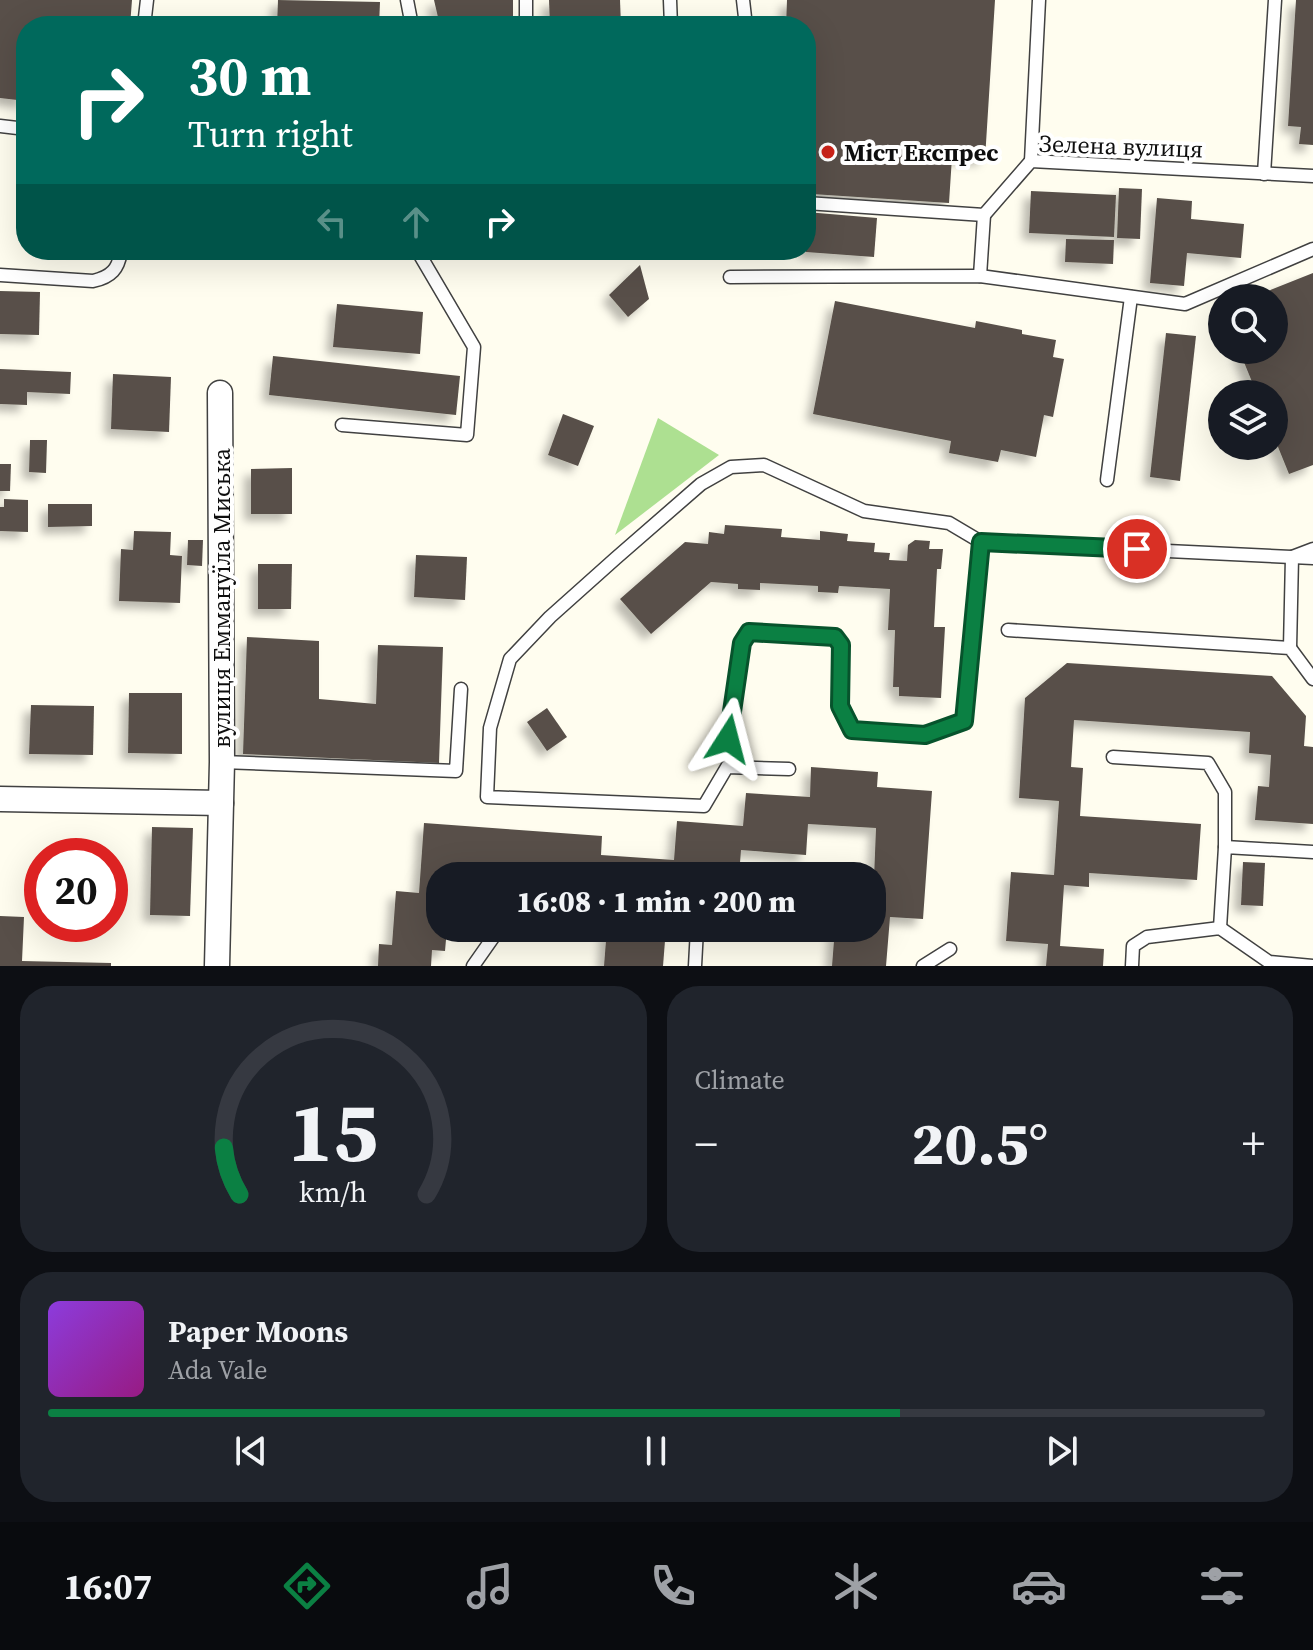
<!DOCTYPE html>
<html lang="en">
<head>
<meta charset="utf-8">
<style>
	:root { --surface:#171b24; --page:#20242c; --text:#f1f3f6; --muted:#9ea1a6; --line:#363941; --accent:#0b8043 }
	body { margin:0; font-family:"Source Serif 4",serif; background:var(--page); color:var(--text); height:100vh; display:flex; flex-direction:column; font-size:30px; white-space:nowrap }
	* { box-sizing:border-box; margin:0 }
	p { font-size:26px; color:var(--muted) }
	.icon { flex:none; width:44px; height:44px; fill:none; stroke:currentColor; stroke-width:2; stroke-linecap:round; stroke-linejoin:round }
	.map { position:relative; height:966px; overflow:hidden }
	.drawer { display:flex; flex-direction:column; gap:20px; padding:20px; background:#0d0f14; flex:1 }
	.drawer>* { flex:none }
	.hud { position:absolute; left:16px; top:16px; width:800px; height:244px; border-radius:32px; box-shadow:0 8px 32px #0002; background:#00695c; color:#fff; overflow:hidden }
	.controls { position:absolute; left:1208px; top:284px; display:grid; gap:16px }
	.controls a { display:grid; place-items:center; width:80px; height:80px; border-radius:50%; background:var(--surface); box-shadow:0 8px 32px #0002; font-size:40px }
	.speed { position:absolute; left:24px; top:838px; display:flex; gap:16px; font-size:40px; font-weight:700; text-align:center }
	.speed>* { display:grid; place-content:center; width:104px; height:104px; border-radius:50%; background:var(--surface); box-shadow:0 8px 32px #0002; line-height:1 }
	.speed .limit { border:12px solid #d22; background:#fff; color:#111 }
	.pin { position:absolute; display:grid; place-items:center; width:68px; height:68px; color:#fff; margin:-34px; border:4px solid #fff; border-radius:50%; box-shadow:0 2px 8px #0007 }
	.me { position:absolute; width:88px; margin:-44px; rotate:9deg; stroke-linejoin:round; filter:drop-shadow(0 0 6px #0008) }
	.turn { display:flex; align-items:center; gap:28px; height:168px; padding:0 40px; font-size:36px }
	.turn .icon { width:104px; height:104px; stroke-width:2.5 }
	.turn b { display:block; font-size:56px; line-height:68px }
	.lanes { display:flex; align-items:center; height:76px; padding:0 40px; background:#0003; justify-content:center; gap:40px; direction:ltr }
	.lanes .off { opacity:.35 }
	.big { font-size:60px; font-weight:800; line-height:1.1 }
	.drawer .widget { flex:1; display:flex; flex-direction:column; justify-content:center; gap:12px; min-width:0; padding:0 28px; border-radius:32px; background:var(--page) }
	.drawer .dial { align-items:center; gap:0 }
	.dial svg { height:208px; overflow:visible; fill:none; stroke:var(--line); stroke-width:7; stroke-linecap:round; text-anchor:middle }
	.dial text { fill:var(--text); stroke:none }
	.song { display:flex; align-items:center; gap:24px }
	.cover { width:96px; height:96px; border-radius:12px; background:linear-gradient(135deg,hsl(270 70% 55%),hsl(310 70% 35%)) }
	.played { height:8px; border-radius:4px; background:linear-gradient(90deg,var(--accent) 70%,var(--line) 70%) }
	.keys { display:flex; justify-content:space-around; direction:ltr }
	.heat { display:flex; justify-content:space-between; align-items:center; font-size:44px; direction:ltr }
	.drawer .tiles { flex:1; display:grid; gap:20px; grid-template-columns:1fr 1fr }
	.widget:last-child { grid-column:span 2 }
	.trip { position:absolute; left:426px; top:862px; width:460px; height:80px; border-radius:32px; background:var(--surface); box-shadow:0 8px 32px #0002; font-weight:800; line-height:80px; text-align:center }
	.menu { display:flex; height:128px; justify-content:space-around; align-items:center; background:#090b0e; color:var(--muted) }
	.menu .icon { width:56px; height:56px }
	.menu .on { color:var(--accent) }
	.menu b { font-size:36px; color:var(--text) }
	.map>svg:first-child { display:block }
	.forest { fill:#ade091 }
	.building { fill:#585049; filter:url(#shadow) }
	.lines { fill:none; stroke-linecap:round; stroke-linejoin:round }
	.service-casing { stroke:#414141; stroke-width:15 }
	.minor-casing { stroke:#414141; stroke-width:27 }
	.service { stroke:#fff; stroke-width:12 }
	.minor { stroke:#fff; stroke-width:24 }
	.route-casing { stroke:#07532c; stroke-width:20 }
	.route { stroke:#0b8043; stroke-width:14 }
	.poi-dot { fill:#cc2218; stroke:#fff; stroke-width:3 }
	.labels { text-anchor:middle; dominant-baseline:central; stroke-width:8; stroke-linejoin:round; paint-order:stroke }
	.street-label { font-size:24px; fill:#0e0e0e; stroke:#fff }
	.poi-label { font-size:24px; font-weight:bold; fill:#0e0e0e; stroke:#fff; text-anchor:start }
</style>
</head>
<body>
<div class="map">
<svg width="1313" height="966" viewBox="0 0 1313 966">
	<defs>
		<filter id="shadow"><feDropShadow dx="-7" dy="7" stdDeviation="4" flood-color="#0004"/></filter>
	</defs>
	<rect width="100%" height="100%" fill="#fffdef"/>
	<path class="forest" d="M658,418L719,455L615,535Z"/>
	<g class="building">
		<path d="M0,0H132L130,26H26V101L0,98Z"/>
		<path d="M278,0L380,2L379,26H277Z"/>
		<path d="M434,0H513V26H440Z"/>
		<path d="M549,0H620L621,26H550Z"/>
		<path d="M787,0H995L985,159L952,157L949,203L812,194L815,149H806V26H786Z"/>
		<path d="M1296,0H1313V145L1299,144L1301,127L1288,126Z"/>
		<path d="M1119,188L1142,189L1140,239L1117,238Z"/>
		<path d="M1031,191L1116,195L1114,237L1029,233Z"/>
		<path d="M1157,198L1192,201L1191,219L1244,224L1241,258L1187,253L1184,286L1150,283Z"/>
		<path d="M806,212L877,218L874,257L806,252Z"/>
		<path d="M1066,239L1114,240L1113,264L1065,262Z"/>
		<path d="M640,265L649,299L628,317L609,295Z"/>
		<path d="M1313,273V465L1289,474L1274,437V394H1257L1239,350H1274V298H1265L1263,293Z"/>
		<path d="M0,291L40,292L39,335L0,334Z"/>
		<path d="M835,301L975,328L976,321L1022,330V334L1056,340L1053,357L1064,359L1053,417L1044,415L1036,457L1001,450L998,462L949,453L951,441L813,414Z"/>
		<path d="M337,304L423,312L420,354L333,347Z"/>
		<path d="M1166,333L1196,336L1180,481L1150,477Z"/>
		<path d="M273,356L460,376L456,415L269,395Z"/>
		<path d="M0,369L71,372L70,394L27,392V405L0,404Z"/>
		<path d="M113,374L171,377L169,432L111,429Z"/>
		<path d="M563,414L594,426L578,466L548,455Z"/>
		<path d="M30,440H47L46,473L29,472Z"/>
		<path d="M0,464H11L10,491H0Z"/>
		<path d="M292,468V514H251V469Z"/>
		<path d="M4,499L28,500V532L0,531V507H4Z"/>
		<path d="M48,504H92V526L48,527Z"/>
		<path d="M725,525L782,529L781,537L820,540V531L848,534L847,541L875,543L874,552L890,553L889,560L907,561L908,545L915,540L930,541L929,549H943L941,569H937L934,627H945L941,698L899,696V687H893L895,630H888L890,589L839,586L838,593L818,592V586L760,583V590L738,589V584L711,582L651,634L620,599L685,542L708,544L709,532L724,534Z"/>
		<path d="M134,531L171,532L170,555L182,556L180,603L119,601L121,549L133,550Z"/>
		<path d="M188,540H203L202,566L187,565Z"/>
		<path d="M416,555L467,557L465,600L414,597Z"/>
		<path d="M258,564H292L291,609H258Z"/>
		<path d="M247,637L319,641V699L376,704L378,645L443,647L439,763L243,754Z"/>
		<path d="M1067,663L1272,676L1306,716L1304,746L1313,747V824L1255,820L1258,786L1269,787L1271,755L1249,753L1250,732L1074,720L1071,767L1083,768L1080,816L1201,824L1197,880L1089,873V887L1064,885L1060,946L1104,949L1103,966H1046L1048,944L1006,941L1011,872L1054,875L1059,801L1019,798L1025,698Z"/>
		<path d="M129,693H182V754L128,753Z"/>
		<path d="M31,705L94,706L93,755L29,754Z"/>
		<path d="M547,708L567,737L547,751L527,722Z"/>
		<path d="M811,767L878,772L877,787L932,791L923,919L890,917L886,966H832L835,928H872L876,828L808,824L806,855L741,850L739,876H440V928H447L445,951L432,950L431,966H378L379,944L392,945L396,891L419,893L424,823L602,836L601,855L674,860L677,821L743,826L746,793L810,797Z"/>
		<path d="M152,827L193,828L190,916L150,915Z"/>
		<path d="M1243,862L1265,863L1263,906L1241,905Z"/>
		<path d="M0,916L24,917L22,961L111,963V966H0Z"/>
		<path d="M607,928H666L663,966H604Z"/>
	</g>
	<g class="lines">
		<g class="service-casing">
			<g id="service">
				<path d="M407,0L412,26"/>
				<path d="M670,0L671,26"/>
				<path d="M743,0L746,26"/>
				<path d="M144,26L147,0"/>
				<path d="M526,26V0"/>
				<path d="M0,126L26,129"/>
				<path d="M1031,161L1039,0"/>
				<path d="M1264,174L1275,0"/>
				<path d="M806,203L984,215L1031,161L1313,176"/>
				<path d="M0,275L93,281C111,277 119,269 121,250"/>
				<path d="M980,276L984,215"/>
				<path d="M730,277L980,276L1185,304L1313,249"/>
				<path d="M342,425L467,435L474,347L417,250"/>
				<path d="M1107,480L1131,297"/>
				<path d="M1008,630L1290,648L1313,679"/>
				<path d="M1290,648L1292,557L1313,549"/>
				<path d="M728,739L742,643L749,632L835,637L841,645L840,706L852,730L925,735L964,721L981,542"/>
				<path d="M1113,757L1208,763L1225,792V847"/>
				<path d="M222,762L456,771L461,689"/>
				<path d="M789,769L727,767L704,806L487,797L490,728L510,659L550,617L616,558L701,484L731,467L764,465L864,511L949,523L981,542L1313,558"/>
				<path d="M1220,928L1225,847L1313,852"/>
				<path d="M473,966L499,929L558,932"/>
				<path d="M695,966L697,929L701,928"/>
				<path d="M923,966L950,949"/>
				<path d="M1132,966L1133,946L1147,937L1220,928L1269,962L1313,966"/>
			</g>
		</g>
		<g class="minor-casing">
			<g id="minor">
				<path d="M0,799L221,803"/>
				<path d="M217,966L222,762L220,393"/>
			</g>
		</g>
		<use href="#service" class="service"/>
		<use href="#minor" class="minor"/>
	</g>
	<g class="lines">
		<g class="route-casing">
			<path id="route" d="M728,739L742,643L749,632L835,637L841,645L840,706L852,730L925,735L964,721L981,542L1137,549"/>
		</g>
		<use href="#route" class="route"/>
	</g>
	<circle class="poi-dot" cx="828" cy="152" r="8"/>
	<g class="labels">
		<g class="street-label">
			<text transform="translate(1121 146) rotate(2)">Зелена вулиця</text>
			<text transform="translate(221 598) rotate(-90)">вулиця Еммануїла Миська</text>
		</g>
		<g class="poi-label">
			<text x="844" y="152">Міст Експрес</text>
		</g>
	</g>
</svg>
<div class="controls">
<a><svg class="icon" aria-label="search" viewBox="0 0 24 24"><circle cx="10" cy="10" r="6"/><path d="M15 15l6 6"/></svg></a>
<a><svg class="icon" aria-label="layers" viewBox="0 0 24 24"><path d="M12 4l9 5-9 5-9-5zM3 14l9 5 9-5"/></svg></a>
</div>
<div class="speed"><div class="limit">20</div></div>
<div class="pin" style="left:1137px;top:549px;background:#d93025"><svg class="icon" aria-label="arrive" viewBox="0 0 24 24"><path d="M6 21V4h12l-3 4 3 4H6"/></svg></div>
<svg class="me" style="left:728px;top:739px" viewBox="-20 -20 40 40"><path d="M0-17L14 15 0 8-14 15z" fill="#0b8043" stroke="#fff" stroke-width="4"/></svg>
<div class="trip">16:08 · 1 min · 200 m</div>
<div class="hud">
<div class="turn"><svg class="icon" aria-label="right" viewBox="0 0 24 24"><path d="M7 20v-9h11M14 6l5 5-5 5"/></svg><div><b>30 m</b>Turn right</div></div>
<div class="lanes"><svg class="icon off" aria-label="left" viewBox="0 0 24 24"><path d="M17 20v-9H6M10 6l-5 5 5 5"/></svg><svg class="icon off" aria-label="ahead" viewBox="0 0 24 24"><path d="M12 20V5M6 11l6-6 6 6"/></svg><svg class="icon" aria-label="right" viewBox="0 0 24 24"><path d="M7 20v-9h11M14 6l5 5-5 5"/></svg></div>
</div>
</div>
<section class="drawer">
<div class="tiles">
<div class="widget dial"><svg viewBox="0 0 100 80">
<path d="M14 69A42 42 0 1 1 86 69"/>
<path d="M14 69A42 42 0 0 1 8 51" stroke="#0b8043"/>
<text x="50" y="56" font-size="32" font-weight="700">15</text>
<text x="50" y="72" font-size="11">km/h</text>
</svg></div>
<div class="widget"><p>Climate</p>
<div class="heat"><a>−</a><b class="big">20.5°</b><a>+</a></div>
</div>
<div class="widget">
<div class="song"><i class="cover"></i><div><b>Paper Moons</b><p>Ada Vale</p></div></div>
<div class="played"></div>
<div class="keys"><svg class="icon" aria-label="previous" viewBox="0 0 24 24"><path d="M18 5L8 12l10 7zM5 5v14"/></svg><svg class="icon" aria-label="pause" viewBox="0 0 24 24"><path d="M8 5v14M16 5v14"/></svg><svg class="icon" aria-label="next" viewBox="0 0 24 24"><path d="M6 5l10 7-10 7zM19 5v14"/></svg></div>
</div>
</div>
</section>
<nav class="menu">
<b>16:07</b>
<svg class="icon on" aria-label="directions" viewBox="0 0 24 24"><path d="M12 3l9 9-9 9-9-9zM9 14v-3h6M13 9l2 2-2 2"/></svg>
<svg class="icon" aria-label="music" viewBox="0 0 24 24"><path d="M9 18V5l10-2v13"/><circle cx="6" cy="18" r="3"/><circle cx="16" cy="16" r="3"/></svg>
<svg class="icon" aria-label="phone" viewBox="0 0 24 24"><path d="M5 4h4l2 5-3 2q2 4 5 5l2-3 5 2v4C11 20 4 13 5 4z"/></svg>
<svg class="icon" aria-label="climate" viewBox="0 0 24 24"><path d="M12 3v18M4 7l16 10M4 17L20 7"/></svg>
<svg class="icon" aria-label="car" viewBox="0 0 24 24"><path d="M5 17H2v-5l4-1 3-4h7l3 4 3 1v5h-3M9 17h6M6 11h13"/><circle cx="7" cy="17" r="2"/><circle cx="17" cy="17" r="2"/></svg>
<svg class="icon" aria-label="filters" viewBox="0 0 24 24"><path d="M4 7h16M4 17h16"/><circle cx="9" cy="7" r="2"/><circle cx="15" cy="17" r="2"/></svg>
</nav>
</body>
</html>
